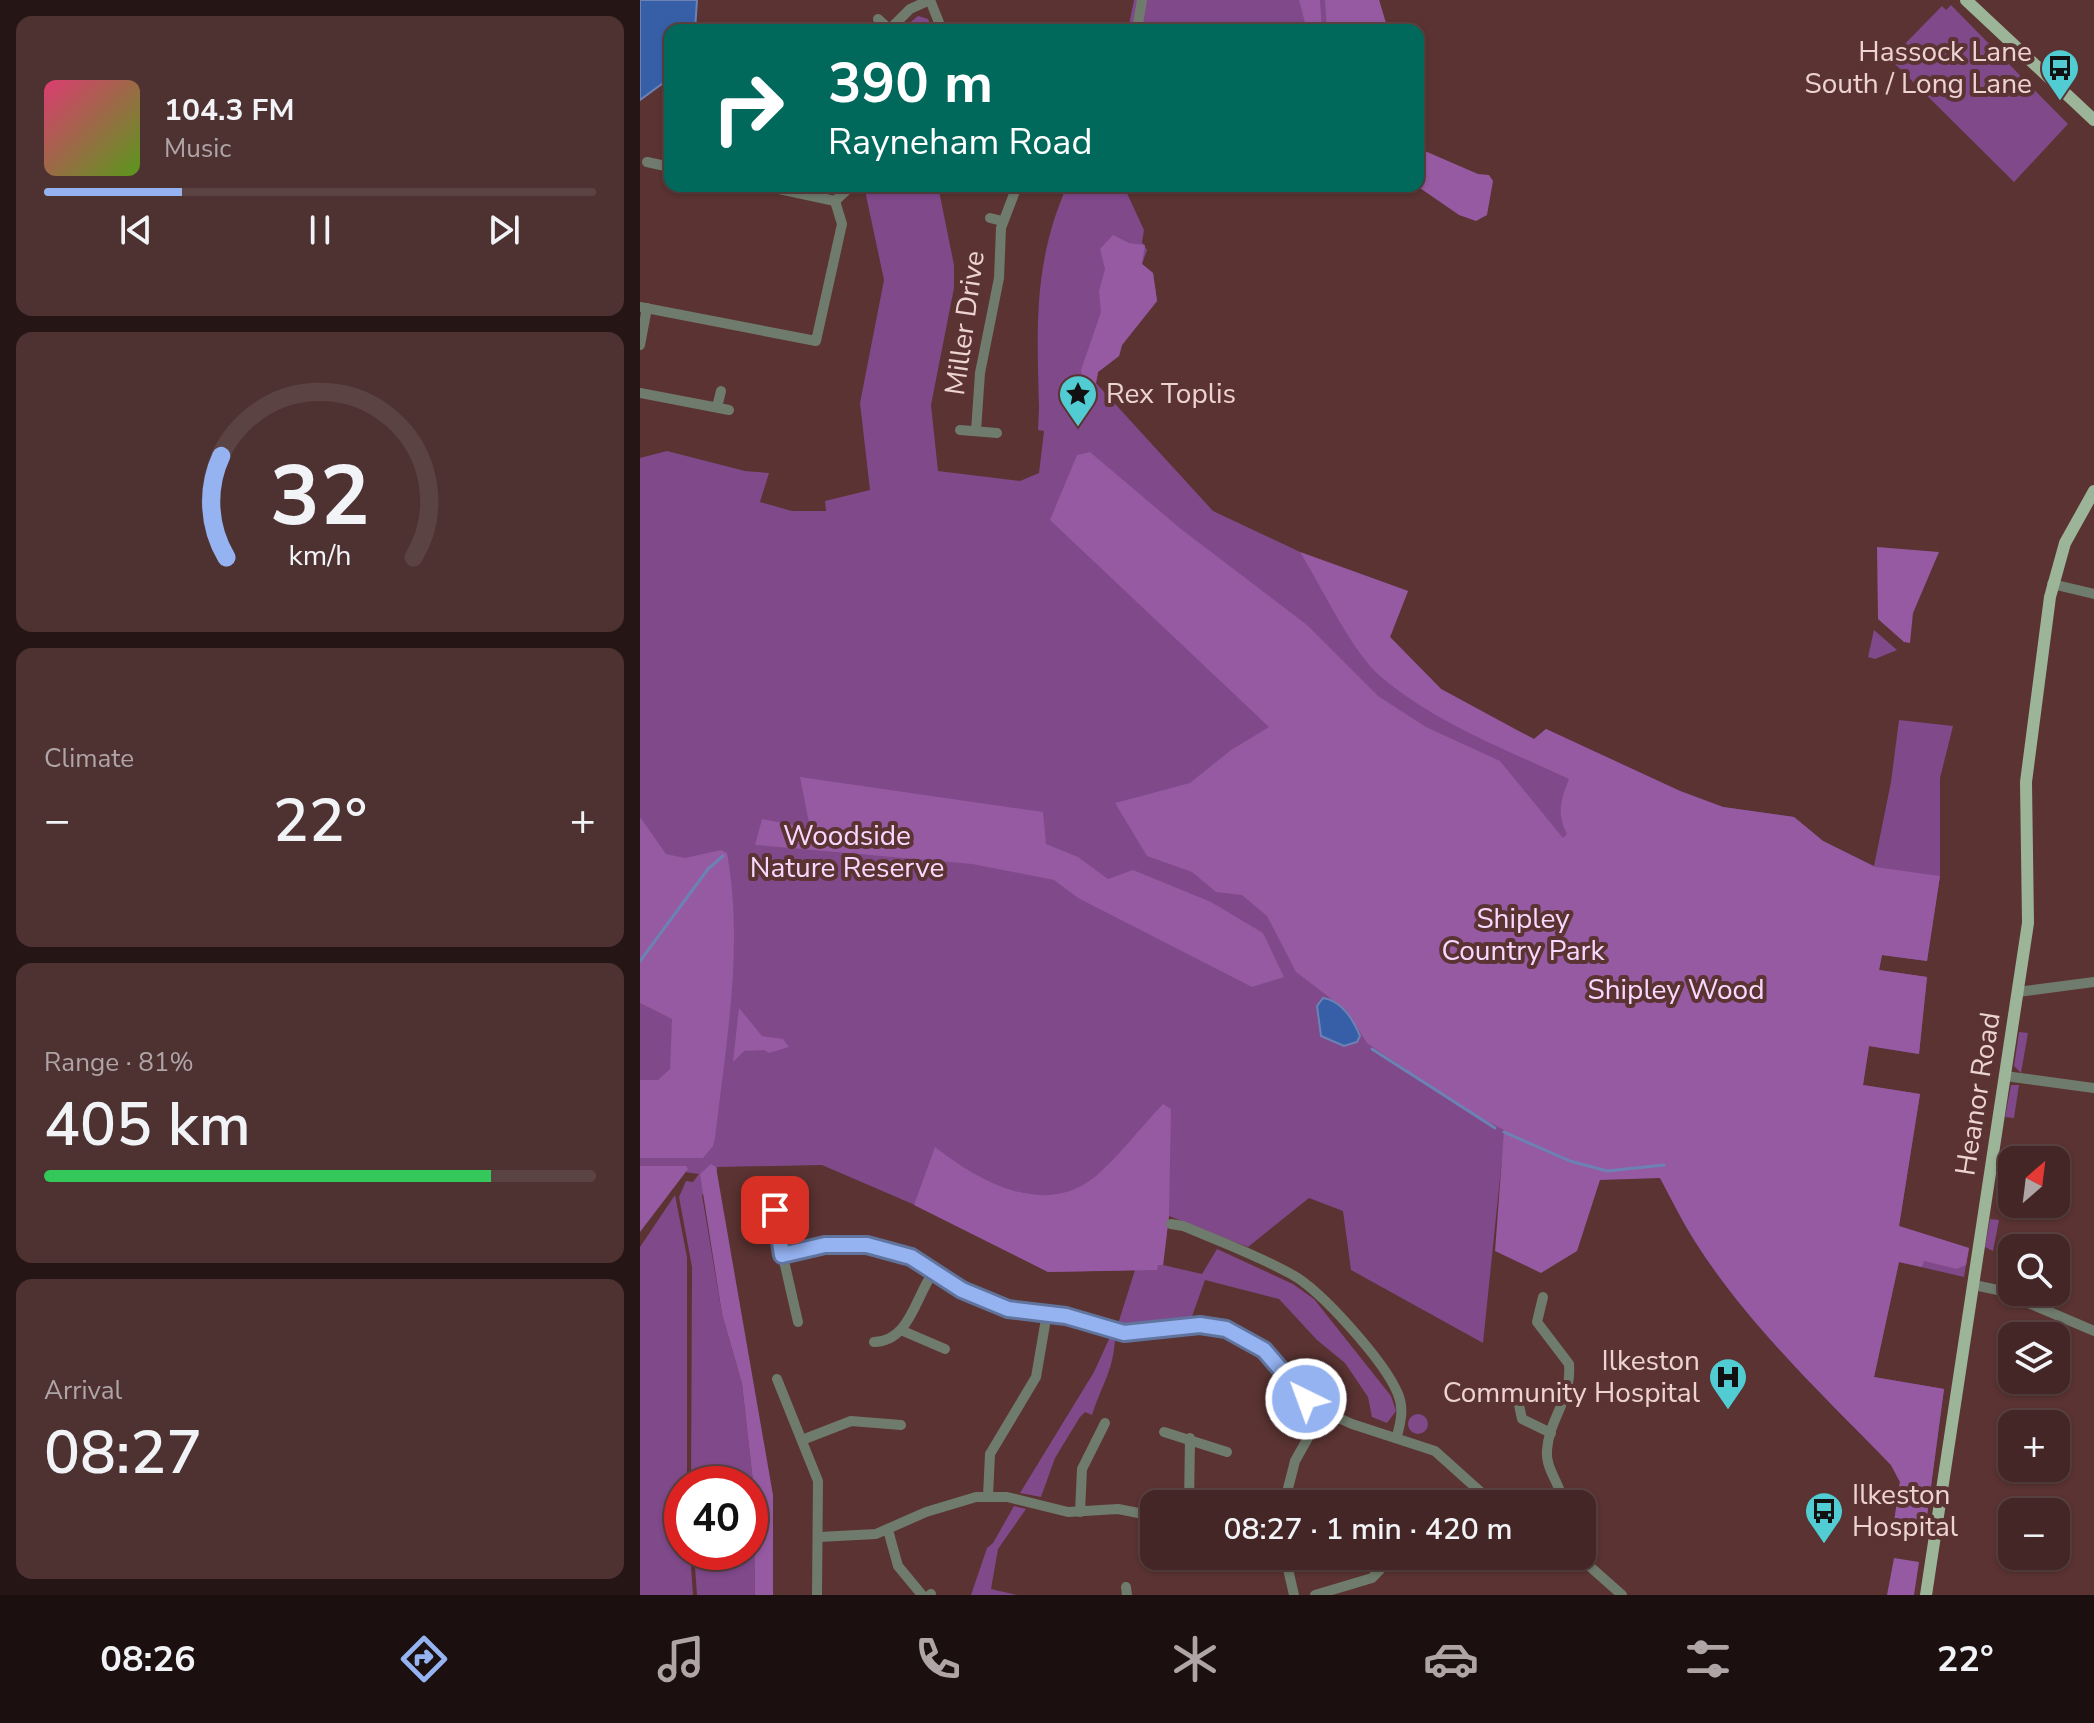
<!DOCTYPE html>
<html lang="en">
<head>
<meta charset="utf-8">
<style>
	:root { --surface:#442626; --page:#4e3232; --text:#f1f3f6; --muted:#afa5a7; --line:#5c4343; --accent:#95b2f1 }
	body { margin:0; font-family:"Nunito Sans",sans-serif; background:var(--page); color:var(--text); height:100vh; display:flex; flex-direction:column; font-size:30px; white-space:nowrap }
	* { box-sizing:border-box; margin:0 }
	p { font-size:26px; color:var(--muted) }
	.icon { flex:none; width:44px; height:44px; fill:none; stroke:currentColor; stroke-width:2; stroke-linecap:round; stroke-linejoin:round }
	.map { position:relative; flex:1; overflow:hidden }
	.drawer { display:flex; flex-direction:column; gap:16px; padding:16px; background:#251515; width:640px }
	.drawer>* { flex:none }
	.hud { position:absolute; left:24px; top:24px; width:760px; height:168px; border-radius:16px; box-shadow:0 2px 6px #0004,0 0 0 2px var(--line); background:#00695c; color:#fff; overflow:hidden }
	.needle { width:52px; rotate:28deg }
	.fabs { position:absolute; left:1358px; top:1146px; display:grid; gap:16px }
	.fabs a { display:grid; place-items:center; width:72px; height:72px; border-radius:16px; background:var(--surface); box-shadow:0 2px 6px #0004,0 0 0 2px var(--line); font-size:40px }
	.speed { position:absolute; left:24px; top:1466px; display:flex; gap:16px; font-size:40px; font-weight:700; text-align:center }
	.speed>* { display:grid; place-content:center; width:104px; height:104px; border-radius:50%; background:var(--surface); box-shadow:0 2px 6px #0004,0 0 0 2px var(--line); line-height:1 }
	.speed .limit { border:12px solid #d22; background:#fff; color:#111 }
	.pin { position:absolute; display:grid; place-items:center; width:68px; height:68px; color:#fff; margin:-34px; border-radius:16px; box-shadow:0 4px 12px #0006 }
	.me { position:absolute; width:88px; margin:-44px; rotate:318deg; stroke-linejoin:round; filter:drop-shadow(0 0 6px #0008) }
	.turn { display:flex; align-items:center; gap:28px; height:168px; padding:0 32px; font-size:36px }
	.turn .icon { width:104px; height:104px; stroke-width:2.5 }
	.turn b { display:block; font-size:56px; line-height:68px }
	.big { font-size:60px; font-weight:600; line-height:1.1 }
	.drawer .tile { flex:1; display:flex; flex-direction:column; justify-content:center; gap:12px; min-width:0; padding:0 28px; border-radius:16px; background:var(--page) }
	.drawer .dial { align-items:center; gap:0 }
	.dial svg { height:208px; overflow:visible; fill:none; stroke:var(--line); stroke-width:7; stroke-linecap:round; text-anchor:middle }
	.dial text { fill:var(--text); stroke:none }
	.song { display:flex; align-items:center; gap:24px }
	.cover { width:96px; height:96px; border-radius:12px; background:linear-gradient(135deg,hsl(340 70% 55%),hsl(90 70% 35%)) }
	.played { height:8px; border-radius:4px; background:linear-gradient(90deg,var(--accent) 25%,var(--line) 25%) }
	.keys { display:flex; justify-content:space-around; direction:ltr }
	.heat { display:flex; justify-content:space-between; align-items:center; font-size:44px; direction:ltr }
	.charge { height:12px; border-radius:6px; background:linear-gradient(90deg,#34c759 81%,var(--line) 0) }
	.trip { position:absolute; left:500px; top:1490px; width:456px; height:80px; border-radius:16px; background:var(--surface); box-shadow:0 2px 6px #0004,0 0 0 2px var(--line); font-weight:600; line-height:80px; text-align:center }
	.menu { display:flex; height:128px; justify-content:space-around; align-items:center; background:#1b0f0f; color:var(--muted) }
	.menu .icon { width:56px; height:56px }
	.menu .active { color:var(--accent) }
	.menu b { font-size:36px; color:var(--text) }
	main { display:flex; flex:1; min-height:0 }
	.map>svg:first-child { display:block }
	.green { fill:#7f498a }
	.forest { fill:#955aa1 }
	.water { fill:#365fa7; stroke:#6d82b4; stroke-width:2 }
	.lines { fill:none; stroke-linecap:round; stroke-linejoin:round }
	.stream { stroke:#6d82b4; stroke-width:3 }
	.minor { stroke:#6f7b6c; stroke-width:10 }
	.major { stroke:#9cb497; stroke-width:12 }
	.route-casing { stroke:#61749d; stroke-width:20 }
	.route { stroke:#95b2f1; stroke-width:14 }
	.labels { text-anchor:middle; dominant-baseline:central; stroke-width:8; stroke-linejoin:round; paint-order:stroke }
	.poi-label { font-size:28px; fill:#edd3d2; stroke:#5a3332; text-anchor:end }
	.street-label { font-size:28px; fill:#edd3d2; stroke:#5a3332 }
	.park-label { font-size:28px; fill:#f8d8fe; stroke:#5a3332 }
</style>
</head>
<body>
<main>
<section class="drawer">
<div class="tile">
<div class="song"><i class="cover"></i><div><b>104.3 FM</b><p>Music</p></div></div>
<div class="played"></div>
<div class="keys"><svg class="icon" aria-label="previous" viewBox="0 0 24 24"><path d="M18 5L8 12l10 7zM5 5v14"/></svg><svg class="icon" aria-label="pause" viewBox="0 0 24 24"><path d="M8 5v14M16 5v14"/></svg><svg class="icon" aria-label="next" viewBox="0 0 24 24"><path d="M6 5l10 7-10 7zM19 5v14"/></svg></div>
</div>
<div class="tile dial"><svg viewBox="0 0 100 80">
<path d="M14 69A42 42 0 1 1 86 69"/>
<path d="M14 69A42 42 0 0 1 12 30" stroke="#95b2f1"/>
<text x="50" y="56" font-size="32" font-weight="700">32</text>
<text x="50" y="72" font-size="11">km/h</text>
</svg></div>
<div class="tile"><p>Climate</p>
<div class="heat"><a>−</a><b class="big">22°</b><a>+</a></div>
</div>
<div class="tile"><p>Range · 81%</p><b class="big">405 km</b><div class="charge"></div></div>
<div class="tile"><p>Arrival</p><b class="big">08:27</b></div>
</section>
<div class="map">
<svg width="1454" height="1595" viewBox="0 0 1454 1595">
	<rect width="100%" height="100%" fill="#5a3332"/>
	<g class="green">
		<path d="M494,0H739L748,30H488Z"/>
		<path d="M1311,5L1428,124L1374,182L1250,59L1302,6L1306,10Z"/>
		<path d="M278,16L288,19L293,30H261Z"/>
		<path d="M224,186H298L314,265V288L291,405L298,471L380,481L399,473L404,431L398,430L399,408C397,327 393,263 427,186H487L485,189L504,230L502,242L507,250L502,264L513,273L517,301L482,345L479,356L458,372L456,383L573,511L660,552L768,591L750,637L801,689L894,739L906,729L1040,791L1083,807L1154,817L1183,841L1234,866L1251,782L1259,720L1313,726L1300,778V876L1287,961L1242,955L1239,970L1287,977L1279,1054L1229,1046L1223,1085L1280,1094L1259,1226L1329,1248L1324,1277L1259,1262L1234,1377L1304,1389L1285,1531L1259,1527L1254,1522L1260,1482L1251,1465C1183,1395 1109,1326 1056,1243C1043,1223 1032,1200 1020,1178L865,1130L843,1343L711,1270L703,1211L669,1198L608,1247L529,1216L523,1265L562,1274L577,1249L653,1284L674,1299L751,1396L756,1411L747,1423L732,1417L728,1397L705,1363L677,1340L639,1299L565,1280L551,1319L499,1326L478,1324L495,1270L408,1272L305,1218L182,1165L77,1167V1184L62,1195L82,1314L102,1384L113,1482L115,1595H57L54,1552H110V1484H51L52,1267L39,1197L46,1181L53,1182L59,1174L0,1166V458L27,451L105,471L129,473L120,502L152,511H186L185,501L230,490L220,403L244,280Z"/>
		<path d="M1234,630L1257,650L1235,659L1228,657Z"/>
		<path d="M1379,1032L1388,1033L1381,1073L1374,1066Z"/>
		<path d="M1371,1085H1379L1374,1118L1365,1117Z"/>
		<path d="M35,1195L47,1257V1484H42V1552H50L53,1595H0V1247Z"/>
		<path d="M1350,1219L1359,1220L1353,1251L1345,1247Z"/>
		<path d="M470,1337L475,1339C473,1372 462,1384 452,1415L445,1412L440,1417L415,1458L401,1497L380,1493L454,1372Z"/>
		<circle cx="778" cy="1424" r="10"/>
		<path d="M374,1506L386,1509L358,1549L351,1589L377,1595H331L347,1548L353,1543Z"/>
	</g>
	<g class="forest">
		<path d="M659,0H680L682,30H667Z"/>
		<path d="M685,0H739L748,30H687Z"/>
		<path d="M778,148L838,174L849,175L853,181L847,215L836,221L819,215L777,186Z"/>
		<path d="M473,235L489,243L505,245L502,264L513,273L517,301L482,345L479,356L458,372L456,383L450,385L442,380L441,370L461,312L459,291L465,269L460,249Z"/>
		<path d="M450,452L541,529L667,625L738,696L786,727L860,761L923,838L927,834C916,813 921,800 929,779C865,749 795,723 740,676C712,652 681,586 660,552L768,591L750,637L801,689L882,733L894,739L906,729L1040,791L1083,807L1154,817L1183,841L1235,867L1300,876L1287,961L1242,955L1239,970L1287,977L1279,1054L1229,1046L1223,1085L1280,1094L1259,1226L1329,1248L1326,1265L1317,1269L1284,1261L1282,1267L1259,1262L1234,1377L1304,1389L1285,1531L1259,1527L1254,1522L1260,1482L1251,1465C1183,1395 1109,1326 1056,1243C1043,1223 1032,1200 1020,1178L960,1180L937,1251L901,1273L855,1251L864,1130L828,1111L727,1043L706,1010L656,972L627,916L602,895L576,892L552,872L507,856L475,803L550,783L591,750L629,727L410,520L437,455Z"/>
		<path d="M1237,547L1299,552L1273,613L1270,643L1264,642L1238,619Z"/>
		<path d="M160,777L403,812L406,844L438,857L468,879L493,870L571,902L623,933L644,977L612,987L438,898L414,880L332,864L115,845L122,819L170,828Z"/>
		<path d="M0,817L26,854L45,858L81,850L87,853C104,947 86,1043 75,1138L73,1146L63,1158H0V1080H18L30,1069L32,1019L0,1003Z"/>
		<path d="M99,1008L122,1036L143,1039L149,1047L129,1053L124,1050L104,1051L93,1062Z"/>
		<path d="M523,1104L531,1109L529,1216L523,1265H518L517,1270L408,1272L274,1205L295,1147C339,1181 404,1219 456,1176C480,1155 501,1127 523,1104Z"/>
		<path d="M71,1164L76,1167L133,1495V1595H115L113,1482L102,1384L82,1314L60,1174Z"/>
		<path d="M0,1166H46L48,1169L0,1232Z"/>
		<path d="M1254,1558L1279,1562L1274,1595H1247Z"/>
	</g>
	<g class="water">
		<path d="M0,0H57L55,30H30V78L0,100Z"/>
		<path d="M683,998C702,1001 713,1019 720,1036L717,1042L704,1046L681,1036L677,1006Z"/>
	</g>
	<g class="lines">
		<g class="stream">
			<path d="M0,961L68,869L83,856"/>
			<path d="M732,1049L855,1128"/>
			<path d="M864,1132L930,1161L967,1171L1024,1165"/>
		</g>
		<g class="minor">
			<path d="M290,0L302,30"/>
			<path d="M238,19L250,30"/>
			<path d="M249,30L270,9L290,0"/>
			<path d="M497,30L502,0"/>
			<path d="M7,162L30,167"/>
			<path d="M125,186L195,201L211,186"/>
			<path d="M350,218L362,221"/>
			<path d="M0,307L176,341L202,224L195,201"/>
			<path d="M0,345L7,308"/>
			<path d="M0,393L89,410"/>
			<path d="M77,407L81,391"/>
			<path d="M320,430L357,433"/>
			<path d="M336,431L340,373L359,278L361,228L377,186"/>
			<path d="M1412,584L1454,594"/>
			<path d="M1378,992L1454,982"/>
			<path d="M1365,1076L1454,1088"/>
			<path d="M135,1188L136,1226L158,1322"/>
			<path d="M135,1210H147"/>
			<path d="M531,1224L543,1226C579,1241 617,1255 651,1274C681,1290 745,1362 758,1394C764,1408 761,1421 757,1436"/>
			<path d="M142,1255L185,1245H227L271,1257L322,1290L368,1309L426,1316L484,1333L560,1325L594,1332L624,1350L657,1390L683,1411L712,1424L795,1451L854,1504"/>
			<path d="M1334,1285L1358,1290L1454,1331"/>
			<path d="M903,1297L897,1322L929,1364C932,1399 909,1419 907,1450C905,1470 922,1485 923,1504"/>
			<path d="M263,1331L305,1349"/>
			<path d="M234,1342C270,1341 275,1297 294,1271"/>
			<path d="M137,1379L178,1481L177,1595"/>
			<path d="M879,1405L882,1419L911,1433"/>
			<path d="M524,1432L587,1452"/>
			<path d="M162,1440L211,1421L261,1425"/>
			<path d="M348,1496L350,1454L396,1377L407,1313"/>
			<path d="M549,1504L550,1438"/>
			<path d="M644,1504L655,1461L683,1411"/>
			<path d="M440,1512L442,1469L465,1423"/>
			<path d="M248,1530L258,1566L282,1595"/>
			<path d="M179,1537L236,1534L286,1512L336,1497H367L428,1512L478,1509L514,1516"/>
			<path d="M645,1556L654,1595"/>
			<path d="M938,1556L982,1595"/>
			<path d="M486,1587L487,1595"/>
			<path d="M290,1595L291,1594"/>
			<path d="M675,1595L732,1578L753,1556"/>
		</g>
		<g class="major">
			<path d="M1326,0L1454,120"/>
			<path d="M1286,1595L1388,923L1386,782L1410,597L1425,543L1454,491"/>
		</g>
	</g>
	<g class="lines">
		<g class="route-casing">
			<path id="route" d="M135,1210L142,1255L185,1245H227L271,1257L322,1290L368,1309L426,1316L484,1333L560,1325L586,1329L624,1350L666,1399"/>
		</g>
		<use href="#route" class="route"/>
	</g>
	<defs>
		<g id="bus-pin" transform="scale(2)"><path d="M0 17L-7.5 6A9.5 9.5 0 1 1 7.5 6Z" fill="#51ccd3" stroke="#5a3332"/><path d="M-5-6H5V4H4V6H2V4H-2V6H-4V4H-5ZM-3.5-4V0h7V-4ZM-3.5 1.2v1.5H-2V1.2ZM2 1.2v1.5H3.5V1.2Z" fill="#111"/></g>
		<g id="sight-pin" transform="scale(2)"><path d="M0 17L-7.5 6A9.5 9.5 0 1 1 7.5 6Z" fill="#51ccd3" stroke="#5a3332"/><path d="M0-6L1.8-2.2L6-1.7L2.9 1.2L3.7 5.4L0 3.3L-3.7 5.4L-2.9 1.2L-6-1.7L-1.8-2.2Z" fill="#111"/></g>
		<g id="hospital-pin" transform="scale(2)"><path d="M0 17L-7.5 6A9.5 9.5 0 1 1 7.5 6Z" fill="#51ccd3" stroke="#5a3332"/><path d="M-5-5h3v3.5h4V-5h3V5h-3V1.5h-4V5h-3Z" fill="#111"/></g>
	</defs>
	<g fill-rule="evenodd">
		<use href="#bus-pin" x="1420" y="68"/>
		<use href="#sight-pin" x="438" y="394"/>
		<use href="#hospital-pin" x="1088" y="1377"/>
		<use href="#bus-pin" x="1184" y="1511"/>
	</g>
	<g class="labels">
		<g class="poi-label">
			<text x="1392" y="52">Hassock Lane<tspan x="1392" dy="32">South / Long Lane</tspan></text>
			<text x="466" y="394" text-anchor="start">Rex Toplis</text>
			<text x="1060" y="1361">Ilkeston<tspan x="1060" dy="32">Community Hospital</tspan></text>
			<text x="1212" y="1495" text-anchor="start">Ilkeston<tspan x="1212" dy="32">Hospital</tspan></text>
		</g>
		<g class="street-label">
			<text transform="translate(325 323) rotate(-82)">Miller Drive</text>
			<text transform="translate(1338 1094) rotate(-81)">Heanor Road</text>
		</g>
		<g class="park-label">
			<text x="207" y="836">Woodside<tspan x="207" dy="32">Nature Reserve</tspan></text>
			<text x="883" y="919">Shipley<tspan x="883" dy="32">Country Park</tspan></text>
			<text x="1036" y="990">Shipley Wood</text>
		</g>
	</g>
</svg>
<div class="fabs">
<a><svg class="needle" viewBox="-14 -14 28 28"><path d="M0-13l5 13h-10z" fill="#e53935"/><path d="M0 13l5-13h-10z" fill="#afa5a7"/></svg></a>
<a><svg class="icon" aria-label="search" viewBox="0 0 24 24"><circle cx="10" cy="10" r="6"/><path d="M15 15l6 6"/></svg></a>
<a><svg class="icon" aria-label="layers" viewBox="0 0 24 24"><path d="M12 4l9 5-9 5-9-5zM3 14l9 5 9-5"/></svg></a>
<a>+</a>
<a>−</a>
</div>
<div class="speed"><div class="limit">40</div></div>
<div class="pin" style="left:135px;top:1210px;background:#d93025"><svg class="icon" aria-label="arrive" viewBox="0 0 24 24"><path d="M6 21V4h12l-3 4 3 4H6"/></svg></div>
<svg class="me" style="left:666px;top:1399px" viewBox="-20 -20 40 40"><circle r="17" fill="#95b2f1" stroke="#fff" stroke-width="3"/><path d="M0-11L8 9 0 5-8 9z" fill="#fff"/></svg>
<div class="trip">08:27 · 1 min · 420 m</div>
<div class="hud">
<div class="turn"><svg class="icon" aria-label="right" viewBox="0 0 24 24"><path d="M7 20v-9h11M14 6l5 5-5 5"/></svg><div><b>390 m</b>Rayneham Road</div></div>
</div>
</div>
</main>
<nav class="menu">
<b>08:26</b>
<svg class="icon active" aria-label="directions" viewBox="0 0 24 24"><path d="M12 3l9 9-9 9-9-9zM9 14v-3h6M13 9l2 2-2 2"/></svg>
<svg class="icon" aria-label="music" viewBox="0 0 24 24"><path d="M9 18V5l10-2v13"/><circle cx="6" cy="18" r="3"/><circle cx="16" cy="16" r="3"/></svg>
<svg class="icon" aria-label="phone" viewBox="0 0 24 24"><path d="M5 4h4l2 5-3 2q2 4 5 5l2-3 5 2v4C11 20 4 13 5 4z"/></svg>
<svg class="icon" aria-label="climate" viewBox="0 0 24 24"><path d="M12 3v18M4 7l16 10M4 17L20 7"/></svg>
<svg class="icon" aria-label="car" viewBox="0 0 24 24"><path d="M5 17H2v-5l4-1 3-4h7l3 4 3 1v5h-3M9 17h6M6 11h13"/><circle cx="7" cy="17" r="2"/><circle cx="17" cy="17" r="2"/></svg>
<svg class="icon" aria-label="filters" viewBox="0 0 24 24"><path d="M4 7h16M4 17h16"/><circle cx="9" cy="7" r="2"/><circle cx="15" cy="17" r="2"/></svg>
<b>22°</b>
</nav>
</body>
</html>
